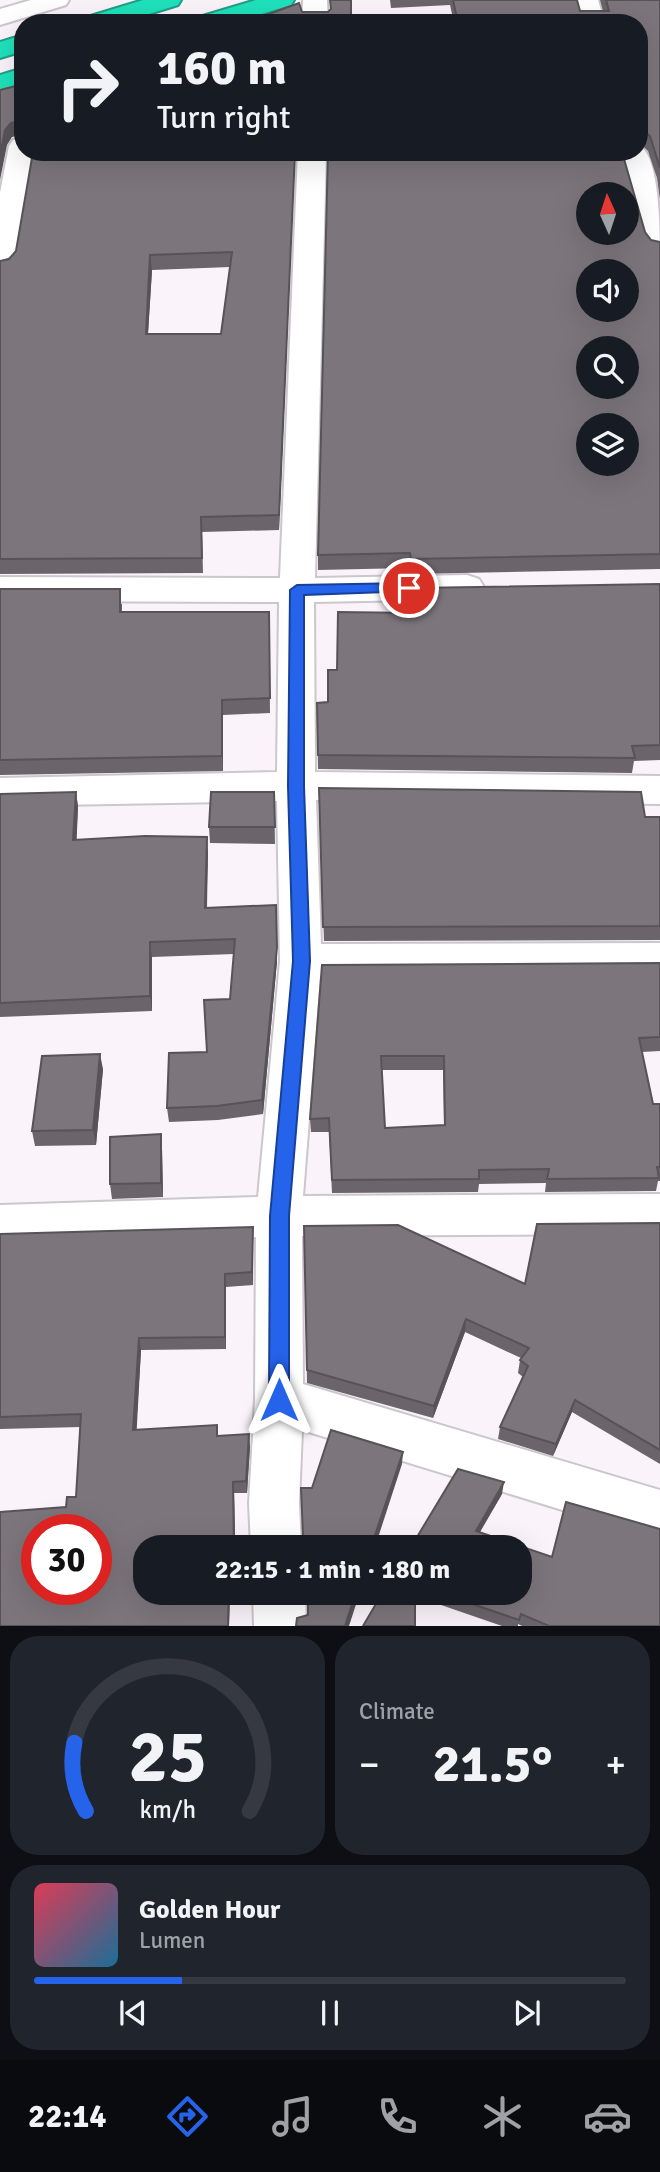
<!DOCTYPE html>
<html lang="en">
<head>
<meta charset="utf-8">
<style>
	:root { --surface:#171b24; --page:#20242c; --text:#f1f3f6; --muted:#9ea1a6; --line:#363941; --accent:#2563eb }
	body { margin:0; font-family:Signika,sans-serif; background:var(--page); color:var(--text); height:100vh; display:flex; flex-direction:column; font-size:26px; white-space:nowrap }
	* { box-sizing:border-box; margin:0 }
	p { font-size:23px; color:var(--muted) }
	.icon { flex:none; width:38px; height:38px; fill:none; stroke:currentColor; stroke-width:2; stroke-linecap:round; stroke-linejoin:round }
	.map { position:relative; height:1626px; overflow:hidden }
	.sheet { display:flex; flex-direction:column; gap:10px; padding:10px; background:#0d0f14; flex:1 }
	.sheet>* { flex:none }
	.banner { position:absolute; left:14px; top:14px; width:634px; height:147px; border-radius:28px; box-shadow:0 7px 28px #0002; background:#171b24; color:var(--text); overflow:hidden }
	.needle { width:46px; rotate:357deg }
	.fabs { position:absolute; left:576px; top:182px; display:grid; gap:14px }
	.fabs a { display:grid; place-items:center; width:63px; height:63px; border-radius:50%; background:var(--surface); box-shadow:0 7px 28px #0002; font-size:35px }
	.speed { position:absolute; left:21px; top:1514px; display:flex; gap:14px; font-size:35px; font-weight:700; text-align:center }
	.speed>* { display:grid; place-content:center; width:91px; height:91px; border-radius:50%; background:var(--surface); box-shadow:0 7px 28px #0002; line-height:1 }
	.speed .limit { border:10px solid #d22; background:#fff; color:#111 }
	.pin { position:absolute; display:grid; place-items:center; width:60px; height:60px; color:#fff; margin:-30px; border:4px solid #fff; border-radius:50%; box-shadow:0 2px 7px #0007 }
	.me { position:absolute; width:77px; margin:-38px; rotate:0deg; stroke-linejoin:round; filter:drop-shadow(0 0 5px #0008) }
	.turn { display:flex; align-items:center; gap:24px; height:147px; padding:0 28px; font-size:32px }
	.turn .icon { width:91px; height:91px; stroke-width:2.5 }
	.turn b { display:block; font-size:49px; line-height:60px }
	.big { font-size:52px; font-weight:800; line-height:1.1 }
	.sheet .card { flex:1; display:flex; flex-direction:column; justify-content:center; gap:10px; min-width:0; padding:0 24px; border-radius:28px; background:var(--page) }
	.sheet .dial { align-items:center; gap:0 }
	.dial svg { height:182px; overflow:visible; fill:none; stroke:var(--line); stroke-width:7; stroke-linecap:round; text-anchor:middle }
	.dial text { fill:var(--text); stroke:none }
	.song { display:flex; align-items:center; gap:21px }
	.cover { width:84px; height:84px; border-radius:10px; background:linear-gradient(135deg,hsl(350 70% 55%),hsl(200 70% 35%)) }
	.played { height:7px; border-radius:4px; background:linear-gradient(90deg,var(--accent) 25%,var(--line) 25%) }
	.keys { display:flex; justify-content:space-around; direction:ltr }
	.heat { display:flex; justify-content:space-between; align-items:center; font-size:38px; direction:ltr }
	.sheet .tiles { flex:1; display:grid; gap:10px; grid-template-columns:1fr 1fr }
	.card:last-child { grid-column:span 2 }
	.trip { position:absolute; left:133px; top:1535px; width:399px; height:70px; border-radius:28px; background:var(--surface); box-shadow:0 7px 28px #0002; font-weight:800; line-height:70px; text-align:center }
	.tabs { display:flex; height:112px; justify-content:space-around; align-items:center; background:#090b0e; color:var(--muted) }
	.tabs .icon { width:49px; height:49px }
	.tabs .on { color:var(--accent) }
	.tabs b { font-size:32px; color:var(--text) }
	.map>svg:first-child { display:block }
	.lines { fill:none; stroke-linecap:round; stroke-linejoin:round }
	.minor-casing { stroke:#ccc6cd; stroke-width:4 }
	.highway-casing { stroke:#219e87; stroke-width:4 }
	.minor { fill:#fff; fill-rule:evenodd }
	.highway { fill:#1fe1bb; fill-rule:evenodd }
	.wall { fill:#6b656b; fill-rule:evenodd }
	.shaded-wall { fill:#575357 }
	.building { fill:#7c767c; stroke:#575357; stroke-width:2; fill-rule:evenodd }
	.route { fill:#2563eb; stroke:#184099; stroke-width:2 }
</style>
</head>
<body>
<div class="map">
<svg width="660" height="1626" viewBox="0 0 660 1626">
	<rect width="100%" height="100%" fill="#faf3fa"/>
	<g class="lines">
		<g class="minor-casing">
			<g id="minor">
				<path d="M31,0H69L66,5L0,25V9Z"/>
				<path d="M303,0H327L328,23H302Z"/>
				<path d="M574,0H598L605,23H580Z"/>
				<path d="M23,138V152H35L15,265L10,271L0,274V193L9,146L13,140Z"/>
				<path d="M639,145C660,156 660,232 660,255L650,252L646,246L619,152H639Z"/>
				<path d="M298,152H326L315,578L467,575L479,579L484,587L479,595L467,599L314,602L315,772L660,776V804L316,800L321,944L660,943V975L320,977L303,1196L660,1194V1234L302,1236L303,1384L660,1490V1540L302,1430L299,1503L301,1547H251L249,1503L255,1400L256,1237L0,1245V1205L258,1197L280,961L277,801L0,806V778L277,772L279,602L0,601V577L280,578Z"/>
				<path d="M253,1592H305L306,1626H254Z"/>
			</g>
		</g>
		<g class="highway-casing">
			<g id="highway">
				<path d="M143,0H181L178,5L120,23H81L84,18Z"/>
				<path d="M256,0H294L291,5L232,23H193L196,18Z"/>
				<path d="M23,35V51L0,58V42Z"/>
				<path d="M23,68V84L0,91V75Z"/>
			</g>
		</g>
		<use href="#minor" class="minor"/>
		<use href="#highway" class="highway"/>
	</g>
	<g class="wall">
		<path d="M390,0H577L580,11H603L600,0H660V200L657,178L648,151L639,142V23H454L450,5L391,8Z"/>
		<path d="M295,152L279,530L202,532L203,573L0,574V261ZM230,267L221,334H148L152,270Z"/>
		<path d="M645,232L651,240L660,242V569L410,574L409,568L318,570V555Z"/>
		<path d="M660,584V760L634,761L632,773L318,769L317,703L328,702L337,670L415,613L414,603V588Z"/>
		<path d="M0,589L122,604V612H269L270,713L223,715V771L0,775Z"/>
		<path d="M76,792L78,807L76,840L208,852L207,908L277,961L263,1114L218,1120L169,1122L167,1108L207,1052L230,999L234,954L152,957V1011L0,1017V794Z"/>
		<path d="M274,792L275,844L210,843L209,827Z"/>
		<path d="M319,803L645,817H660V940L324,941Z"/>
		<path d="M660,963V1051L642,1052L653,1104H660V1181H658L656,1191L545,1192L546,1183L479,1184L478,1192L332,1193L329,1132H311L310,1119L322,965ZM382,1070H443L444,1125L385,1128Z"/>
		<path d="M103,1069L96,1145L35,1146L32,1131Z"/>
		<path d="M161,1134L162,1149L163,1197L112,1199L110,1184Z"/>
		<path d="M660,1223V1464L572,1412L553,1456L498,1439L500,1427L523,1377L518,1373L520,1360L521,1358L465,1332L433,1418L307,1383L304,1226L525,1284Z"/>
		<path d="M0,1234L253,1240V1285L226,1287V1349L141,1350L136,1430L218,1436L250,1446L247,1493H234L235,1547H145L66,1507L76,1497L81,1427L0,1429Z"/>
		<path d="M502,1494L480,1532L660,1626H522L518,1624V1626H502L415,1596L383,1592H520L411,1547Z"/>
	</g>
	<g class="shaded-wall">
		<path d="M21,121L22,135L12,137L7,145L0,180V155L5,130L11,123Z"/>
		<path d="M295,152L279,530V515Z"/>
		<path d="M150,255L152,270L147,349L146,334Z"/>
		<path d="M222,700L223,715V771L222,756Z"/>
		<path d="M76,792L78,807L76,855L73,840Z"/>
		<path d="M207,837L208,852L206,922L205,908Z"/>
		<path d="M276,905L277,961L263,1114L262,1100Z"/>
		<path d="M150,942L152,957V1011L150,996Z"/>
		<path d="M100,1054L103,1069L96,1145L93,1130Z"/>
		<path d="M161,1134L162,1149L163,1197L161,1183Z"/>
		<path d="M253,1227V1285L252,1272Z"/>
		<path d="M225,1274L226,1287V1349L225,1337Z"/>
		<path d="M466,1319L465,1332L433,1418L434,1406Z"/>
		<path d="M139,1338L141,1350L136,1442L133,1430Z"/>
		<path d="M575,1400L572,1412L553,1456L556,1444Z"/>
		<path d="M249,1434L250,1446L247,1493L246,1481Z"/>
		<path d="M403,1452L402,1464L375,1547H371Z"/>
		<path d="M233,1482L234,1493L235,1547H234Z"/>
		<path d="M504,1482L502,1494L474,1542L476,1531Z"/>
		<path d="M229,1592H230L229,1626H228Z"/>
		<path d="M356,1592H360L349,1626H345Z"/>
	</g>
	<g class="building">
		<path d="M330,0H351V23H244L299,3L302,12H328L331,9Z"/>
		<path d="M453,0H577L580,11H609L606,0H660V168L650,136L641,128L639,134V23H458Z"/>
		<path d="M23,84V123L21,121L11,123L5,130L0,155V90Z"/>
		<path d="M33,152H295L279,515L201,517L202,558L0,559V261L9,259L16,251ZM232,252L221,334H146L150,255Z"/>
		<path d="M328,152H622L645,232L651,240L660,242V554L411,559L410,553L318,555ZM588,194H626V233H588ZM588,271H626V310H588ZM588,348H626V387H588ZM588,425H626V464H588Z"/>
		<path d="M660,584V745L632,746L635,758L318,755L317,703L328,702V670H337L338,612L417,613L414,588Z"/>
		<path d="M0,589H120V612H269L270,698L222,700V756L0,760Z"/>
		<path d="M319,788L641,792L645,817H660V926L323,927Z"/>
		<path d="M76,792L73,840L145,836L207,837L205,908L276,905L277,947L262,1100L217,1106L167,1108L169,1053L207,1052L204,1000L230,999L235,939L150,942V996L0,1003V794Z"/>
		<path d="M211,792H274L275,827H209Z"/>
		<path d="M660,963V1037L639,1038L653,1104H660V1167H657L659,1178L547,1179L549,1169L479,1170V1179L332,1180L329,1118L310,1119L322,965ZM381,1056H444L445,1125L385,1128Z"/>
		<path d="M100,1054L93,1130L32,1131L42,1056Z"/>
		<path d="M161,1134V1183L110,1184V1137Z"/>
		<path d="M660,1223V1450L575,1400L556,1444L500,1427L528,1366L520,1360L529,1348L466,1319L434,1406L307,1370L304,1226L398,1225L525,1284L537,1224Z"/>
		<path d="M253,1227L252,1272L225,1274V1337L139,1338L133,1430L217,1425V1436L249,1434L246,1481L233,1482L234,1547H145V1592H229L228,1626H0V1512L66,1507L67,1497H76L81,1414L0,1417V1234ZM37,1530H96V1589H37Z"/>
		<path d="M331,1430L403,1452L371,1547H301L303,1536L301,1488H312Z"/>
		<path d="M458,1469L504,1482L476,1531L552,1557L566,1502L660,1529V1626H549L521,1614L519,1620L437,1592H520V1547H411Z"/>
		<path d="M308,1592H356L345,1626H296L297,1618L308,1615Z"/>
		<path d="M383,1592H415V1626H363Z"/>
	</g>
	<path class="route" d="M409,583L416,588L414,591L304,595V786L310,961L289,1216V1400L286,1407L279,1410L272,1407L269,1400L270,1216L293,961L288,786L290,590L297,585Z"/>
</svg>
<div class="fabs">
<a><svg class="needle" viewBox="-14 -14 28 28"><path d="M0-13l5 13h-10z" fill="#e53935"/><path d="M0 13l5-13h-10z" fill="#9ea1a6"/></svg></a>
<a><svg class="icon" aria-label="sound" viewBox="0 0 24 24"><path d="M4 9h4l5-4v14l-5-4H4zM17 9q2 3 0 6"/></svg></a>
<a><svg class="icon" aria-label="search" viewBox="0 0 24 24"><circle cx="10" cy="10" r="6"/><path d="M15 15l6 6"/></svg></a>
<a><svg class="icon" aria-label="layers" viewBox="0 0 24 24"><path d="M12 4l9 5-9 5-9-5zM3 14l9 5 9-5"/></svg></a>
</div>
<div class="speed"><div class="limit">30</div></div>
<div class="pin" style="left:409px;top:588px;background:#d93025"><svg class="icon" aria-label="arrive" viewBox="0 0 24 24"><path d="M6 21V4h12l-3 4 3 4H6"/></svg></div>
<svg class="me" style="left:279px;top:1400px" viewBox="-20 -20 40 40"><path d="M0-17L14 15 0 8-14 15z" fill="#2563eb" stroke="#fff" stroke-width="4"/></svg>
<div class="trip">22:15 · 1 min · 180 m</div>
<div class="banner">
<div class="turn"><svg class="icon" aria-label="right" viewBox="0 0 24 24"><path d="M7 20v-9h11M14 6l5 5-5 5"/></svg><div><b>160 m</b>Turn right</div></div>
</div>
</div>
<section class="sheet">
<div class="tiles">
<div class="card dial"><svg viewBox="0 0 100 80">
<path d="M14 69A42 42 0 1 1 86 69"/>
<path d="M14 69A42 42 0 0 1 9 39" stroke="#2563eb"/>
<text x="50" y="56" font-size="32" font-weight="700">25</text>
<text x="50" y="72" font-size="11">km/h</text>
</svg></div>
<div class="card"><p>Climate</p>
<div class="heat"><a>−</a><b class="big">21.5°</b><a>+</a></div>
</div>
<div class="card">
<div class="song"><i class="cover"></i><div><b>Golden Hour</b><p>Lumen</p></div></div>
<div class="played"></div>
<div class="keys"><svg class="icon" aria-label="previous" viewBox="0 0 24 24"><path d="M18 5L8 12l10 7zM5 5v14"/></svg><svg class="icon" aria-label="pause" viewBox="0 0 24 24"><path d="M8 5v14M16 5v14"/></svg><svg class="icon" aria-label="next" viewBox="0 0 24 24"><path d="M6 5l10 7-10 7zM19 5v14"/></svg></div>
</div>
</div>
</section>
<nav class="tabs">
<b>22:14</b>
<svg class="icon on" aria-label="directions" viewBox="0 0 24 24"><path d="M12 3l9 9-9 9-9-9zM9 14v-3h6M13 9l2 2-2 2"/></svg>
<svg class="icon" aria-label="music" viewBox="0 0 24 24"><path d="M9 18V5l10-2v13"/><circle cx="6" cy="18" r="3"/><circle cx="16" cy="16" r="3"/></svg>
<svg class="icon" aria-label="phone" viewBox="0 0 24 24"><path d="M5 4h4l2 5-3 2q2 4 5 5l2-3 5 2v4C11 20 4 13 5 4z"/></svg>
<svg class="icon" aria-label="climate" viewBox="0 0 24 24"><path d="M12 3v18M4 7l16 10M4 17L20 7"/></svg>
<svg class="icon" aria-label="car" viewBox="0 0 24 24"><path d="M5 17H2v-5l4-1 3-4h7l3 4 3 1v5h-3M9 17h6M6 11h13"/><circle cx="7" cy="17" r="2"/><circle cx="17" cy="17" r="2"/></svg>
</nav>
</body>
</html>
